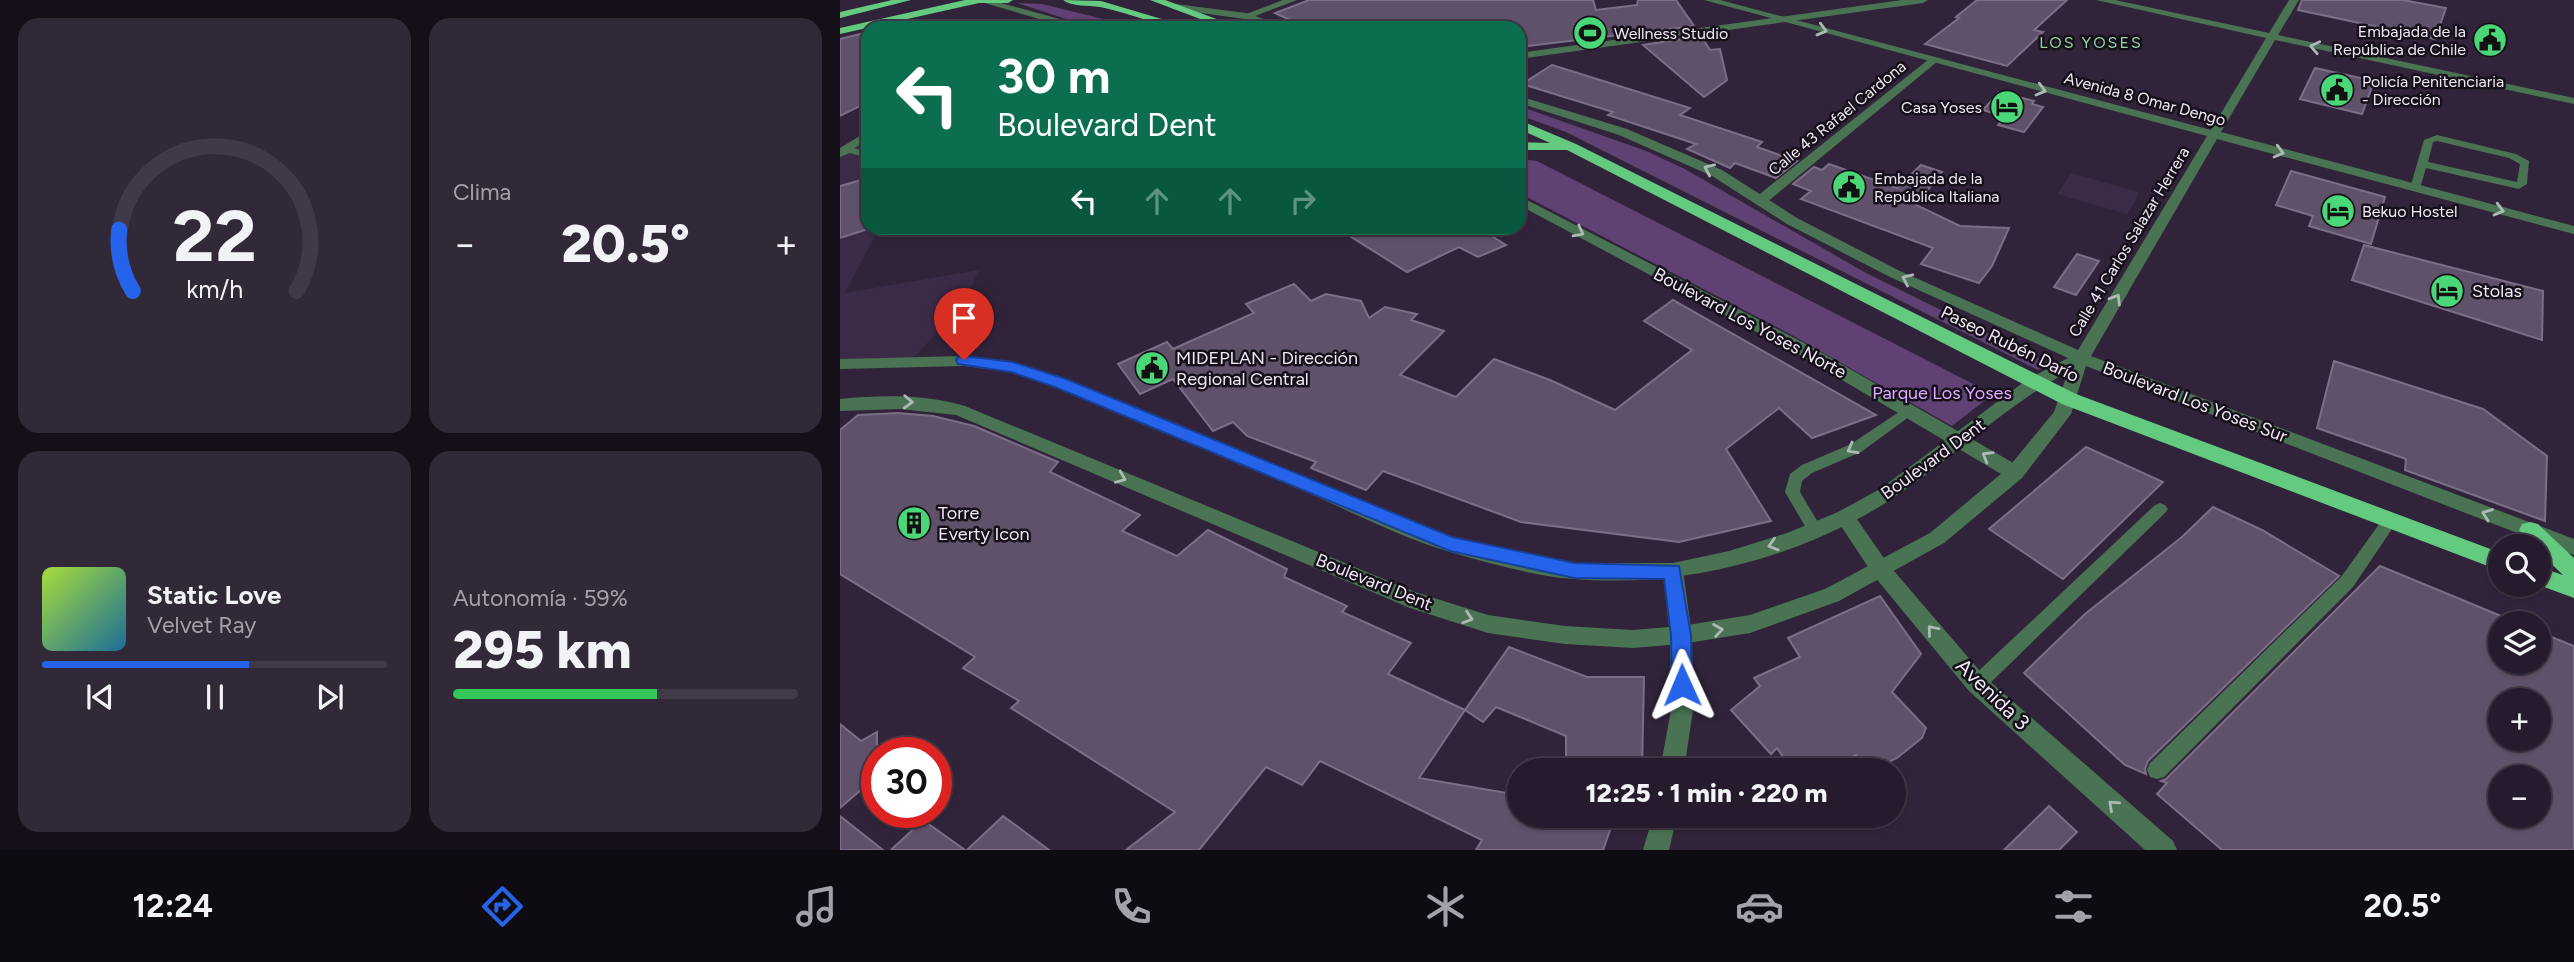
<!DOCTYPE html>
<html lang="es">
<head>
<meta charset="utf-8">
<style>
	:root { --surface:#251b2c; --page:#312838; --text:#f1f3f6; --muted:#a3a1a9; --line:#423948; --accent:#2563eb }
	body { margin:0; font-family:Figtree,sans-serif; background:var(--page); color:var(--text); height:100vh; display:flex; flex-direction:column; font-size:26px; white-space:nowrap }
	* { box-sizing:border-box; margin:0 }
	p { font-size:23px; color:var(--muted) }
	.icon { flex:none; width:38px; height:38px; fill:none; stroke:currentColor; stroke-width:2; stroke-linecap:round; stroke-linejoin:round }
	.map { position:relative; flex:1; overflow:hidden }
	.side { display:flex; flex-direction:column; gap:18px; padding:18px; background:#140f18; width:840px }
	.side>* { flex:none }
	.top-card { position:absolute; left:21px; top:21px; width:665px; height:214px; border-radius:21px; box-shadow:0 2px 5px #0004,0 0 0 2px var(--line); background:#0b6e4f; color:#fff; overflow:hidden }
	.tools { position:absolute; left:1648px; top:534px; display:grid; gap:14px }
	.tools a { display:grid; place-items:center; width:63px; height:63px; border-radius:50%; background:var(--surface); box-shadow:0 2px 5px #0004,0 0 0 2px var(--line); font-size:35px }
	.speed { position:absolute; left:21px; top:737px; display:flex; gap:14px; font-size:35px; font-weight:700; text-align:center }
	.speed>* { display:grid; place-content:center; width:91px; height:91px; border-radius:50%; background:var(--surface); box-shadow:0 2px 5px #0004,0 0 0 2px var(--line); line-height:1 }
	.speed .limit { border:10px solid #d22; background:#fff; color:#111 }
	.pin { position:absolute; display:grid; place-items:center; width:60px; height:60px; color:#fff; margin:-72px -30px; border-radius:50% 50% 50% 0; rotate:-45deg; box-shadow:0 0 7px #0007 }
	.pin .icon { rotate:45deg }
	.me { position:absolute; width:77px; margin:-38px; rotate:359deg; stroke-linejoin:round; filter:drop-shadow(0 0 5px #0008) }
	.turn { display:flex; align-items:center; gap:24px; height:147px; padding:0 21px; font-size:32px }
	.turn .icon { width:91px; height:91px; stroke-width:2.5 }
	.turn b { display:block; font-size:49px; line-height:60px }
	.lanes { display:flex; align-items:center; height:66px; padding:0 21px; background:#0003; justify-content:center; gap:35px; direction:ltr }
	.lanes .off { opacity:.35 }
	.big { font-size:52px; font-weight:800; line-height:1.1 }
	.side .widget { flex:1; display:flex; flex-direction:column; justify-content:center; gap:10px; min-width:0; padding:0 24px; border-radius:21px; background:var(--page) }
	.side .dial { align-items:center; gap:0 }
	.dial svg { height:182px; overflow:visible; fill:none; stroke:var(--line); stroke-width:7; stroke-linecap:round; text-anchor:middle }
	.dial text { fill:var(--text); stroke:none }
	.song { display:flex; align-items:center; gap:21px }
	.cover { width:84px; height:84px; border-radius:10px; background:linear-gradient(135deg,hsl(80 70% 55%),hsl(200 70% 35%)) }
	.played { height:7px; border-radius:4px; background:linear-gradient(90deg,var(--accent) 60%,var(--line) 60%) }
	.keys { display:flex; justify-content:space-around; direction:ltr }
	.heat { display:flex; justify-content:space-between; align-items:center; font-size:38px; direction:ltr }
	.charge { height:10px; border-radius:5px; background:linear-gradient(90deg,#34c759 59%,var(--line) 0) }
	.side .tiles { flex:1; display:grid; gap:18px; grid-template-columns:repeat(2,1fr) }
	.trip { position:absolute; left:667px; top:758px; width:399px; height:70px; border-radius:35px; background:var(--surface); box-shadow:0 2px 5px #0004,0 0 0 2px var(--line); font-weight:800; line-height:70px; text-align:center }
	.dock { display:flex; height:112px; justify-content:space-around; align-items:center; background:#0f0b12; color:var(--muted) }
	.dock .icon { width:49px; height:49px }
	.dock .active { color:var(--accent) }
	.dock b { font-size:32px; color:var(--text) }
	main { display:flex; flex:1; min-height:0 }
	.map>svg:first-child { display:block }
	.built { fill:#3c2b47 }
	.green { fill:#5f4173 }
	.building { fill:#5f5169; stroke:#7d6e88; stroke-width:2; fill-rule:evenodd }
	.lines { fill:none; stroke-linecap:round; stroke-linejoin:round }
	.service { fill:#497353; fill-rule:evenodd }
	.minor { fill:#497353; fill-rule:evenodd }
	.tertiary { fill:#497353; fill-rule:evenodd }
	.trunk { fill:#63ca80; fill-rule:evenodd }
	.oneway { stroke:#adb9b5 }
	.route { fill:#2563eb; stroke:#184099; stroke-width:2 }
	.labels { text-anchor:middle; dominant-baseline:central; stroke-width:5; stroke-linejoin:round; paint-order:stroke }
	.far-poi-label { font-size:16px; fill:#f0e8f6; stroke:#16101a; text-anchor:start }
	.far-neighbourhood-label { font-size:16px; letter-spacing:2px; fill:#92d5a1; stroke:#16101a }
	.far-street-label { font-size:16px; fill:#f0e8f6; stroke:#16101a }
	.poi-label { font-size:18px; fill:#f0e8f6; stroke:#16101a; text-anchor:start }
	.street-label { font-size:18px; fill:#f0e8f6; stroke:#16101a }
	.park-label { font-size:18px; fill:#ddabff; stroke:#16101a }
	.near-street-label { font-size:21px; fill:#f0e8f6; stroke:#16101a }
</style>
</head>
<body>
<main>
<section class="side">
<div class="tiles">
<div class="widget dial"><svg viewBox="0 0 100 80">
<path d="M14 69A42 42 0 1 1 86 69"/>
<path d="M14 69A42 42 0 0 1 8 42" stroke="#2563eb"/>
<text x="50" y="56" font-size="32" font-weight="700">22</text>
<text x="50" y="72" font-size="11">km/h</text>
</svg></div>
<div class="widget"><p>Clima</p>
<div class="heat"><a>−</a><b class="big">20.5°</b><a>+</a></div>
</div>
<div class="widget">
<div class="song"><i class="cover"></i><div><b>Static Love</b><p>Velvet Ray</p></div></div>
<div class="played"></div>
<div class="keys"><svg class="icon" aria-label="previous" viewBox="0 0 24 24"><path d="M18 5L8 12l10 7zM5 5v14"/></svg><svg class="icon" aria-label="pause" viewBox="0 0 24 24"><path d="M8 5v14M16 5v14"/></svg><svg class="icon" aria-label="next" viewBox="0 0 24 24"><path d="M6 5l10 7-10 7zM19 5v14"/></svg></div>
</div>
<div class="widget"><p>Autonomía · 59%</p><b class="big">295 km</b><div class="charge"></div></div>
</div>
</section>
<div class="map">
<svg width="1734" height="850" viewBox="0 0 1734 850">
	<rect width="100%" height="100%" fill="#31243a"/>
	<g class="built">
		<path d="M28,135V228H62L35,235L5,293L139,270L123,305L71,360L0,368V153Z"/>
		<path d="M1231,173L1298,192L1296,200L1287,214L1217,194Z"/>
	</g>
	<g class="green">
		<path d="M177,3L202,4L300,28H254Z"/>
		<path d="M679,106L806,151L843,168L1026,273L1212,365L1198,370L726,132L679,115Z"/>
		<path d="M679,159L697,161L1153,394L1112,426L950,334L679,193Z"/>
	</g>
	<g class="building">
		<path d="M469,0H753L756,10L797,5L798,0H836L854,26L679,47V28H467L435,13Z"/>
		<path d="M1137,0H1227L1194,30L1203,32L1167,66L1085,44L1119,18L1116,17Z"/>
		<path d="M1462,0H1563L1606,8L1595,39L1458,10Z"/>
		<path d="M28,32V102L0,116V39Z"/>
		<path d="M861,36L870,50L880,49L887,80L864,97L803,45Z"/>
		<path d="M712,65L850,108L840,115L922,142L917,147L957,161L936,178L895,163L890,168L847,149L856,144L768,115L773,112L682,84Z"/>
		<path d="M1475,68L1534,81L1522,114L1460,99Z"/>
		<path d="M1159,92L1194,101L1192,104L1203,107L1184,132L1158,125L1165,117L1143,110Z"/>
		<path d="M989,164L1057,188L1081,165L1102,172L1076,205L1120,226L1169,228L1152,266L1139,283L1081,264L1093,248L961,199L971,191L953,184L974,167L982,170Z"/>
		<path d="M1451,171L1545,197L1531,244L1469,226L1473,216L1436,205Z"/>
		<path d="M28,178V229L0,238V186Z"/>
		<path d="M497,228H659L647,233L666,245L638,257L619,247L567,272Z"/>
		<path d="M1524,245L1703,291L1702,340L1512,280Z"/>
		<path d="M1237,254L1259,261L1236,295L1214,287Z"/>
		<path d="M454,284L471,301L486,294L521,301L529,318L545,307L577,314L571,320L604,331L560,375L616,397L654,359L710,380L775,410L852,350L804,321L833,300L1036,415L972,438L939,408L886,449L931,521L839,542L681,522L543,471L526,490L471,468L476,462L407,436L393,422L373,431L333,379L300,394L278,364L327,342L333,349L414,313L406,304Z"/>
		<path d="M1494,361L1643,409L1707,456L1705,521L1565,470L1566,459L1477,428Z"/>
		<path d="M58,413L93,416L134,426L218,462L210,472L300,515L282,531L337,556L368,530L447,569L444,577L507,606L502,612L571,643L548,674L625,710L579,778L679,795V816H775L763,850H636L642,840L480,761L462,785L426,767L359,850H286L335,812L171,708L179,701L123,668L135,657L0,574V430L18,415Z"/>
		<path d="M1246,447L1323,482L1223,579L1149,529Z"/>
		<path d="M1373,507L1422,530L1499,576L1308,761L1305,769L1306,774L1285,765L1184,673L1245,614L1342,537Z"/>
		<path d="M1540,566L1678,623H1661V662H1699V632L1734,646V850H1382L1317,794L1327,783L1321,781L1326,779ZM1661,700H1699V738H1661ZM1661,777H1699V816H1661Z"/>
		<path d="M1040,596L1081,654L1052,692L1086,728L1082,738L1057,758L1032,770H1025L1016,755L988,770H952L937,748L931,754L891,710L920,686L914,678L960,657L948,638Z"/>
		<path d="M669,647L747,677H804L802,770H726V736L656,707L643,722L625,710Z"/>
		<path d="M0,724L21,741L37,732V776L0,808Z"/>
		<path d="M1209,806L1237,832L1219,850H1164Z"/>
		<path d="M0,816L43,850H0Z"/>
		<path d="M163,816L209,850H127Z"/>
		<path d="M83,820L125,850H51Z"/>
	</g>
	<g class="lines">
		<g class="service">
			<path d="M1597,135L1676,154L1689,161L1687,184L1679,189L1586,168L1580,188L1579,190H1571L1570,188L1584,140ZM1597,141L1669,158L1680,164L1677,182L1588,162L1593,142Z"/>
			<path d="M9,147L28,152V158L10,153L0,157V150Z"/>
			<path d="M1068,406L1073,408L1075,411L1073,414L1021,452L972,473L962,481L960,492L982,529L979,533L974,535L969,533L945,492L950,474L962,465L1011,444Z"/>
			<path d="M1320,503L1325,505L1328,509L1325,513L1143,690L1137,692L1131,690L1128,684L1131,678L1315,505Z"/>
			<path d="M1550,514L1555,516L1558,520L1513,587L1324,777L1317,779L1310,777L1307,770L1310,763L1501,577L1545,516Z"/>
		</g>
		<g class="minor">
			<path d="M150,0L245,26L246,28H230L138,1Z"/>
			<path d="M443,0H457L410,18L401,16Z"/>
			<path d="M1062,0H1088L1083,3L679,59V53Z"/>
			<path d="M1089,59L1098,61L926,203H916V197Z"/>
			<path d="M28,131V140L0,157V148Z"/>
			<path d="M679,196L970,346L1182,468L1184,473L1182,478H1168L958,354L679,205Z"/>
			<path d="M1005,510L1012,512L1048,564L1145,677L1333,841L1337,850H1305L1129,691L1034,576L995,517L998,512Z"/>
			<path d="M833,563L840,565L843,571L852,635L853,710L844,770H820L831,710L830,635L823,571L826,565Z"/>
			<path d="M813,816H837L829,850H803Z"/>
		</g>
		<g class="tertiary">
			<path d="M864,0H880L1371,130L1426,38L1256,0H1275L1429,33L1449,0H1459L1438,35L1734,98V104L1435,40L1381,132L1734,226V234L1377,139L1251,356L1734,539V555L1246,366L1231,414L1182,478L1104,543L999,601L910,633L841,644L793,648L725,644L648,633L570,608L116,415L60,409L0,411V399C41,395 85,394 125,406L575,592L648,615L725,626L793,630L841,626L910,615L985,589L1090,533L1168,468L1214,412L1228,372C1151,413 1092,481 1014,521C929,565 830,587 734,579C693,576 649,563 610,552C562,538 512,512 466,492C382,457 298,422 214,387L171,372L124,366L0,369V359L124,356L173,362L226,379L613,537L734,563H833L889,551L947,533L998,512L1040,489L1188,379L1228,358L1050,277L947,224L872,176L779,135L679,103V96L787,129L882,170L957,218L1060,271L1238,350L1367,136Z"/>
			<path d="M335,4L406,13L451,28H435L405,19L332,9V5Z"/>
		</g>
		<g class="trunk">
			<path d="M52,0H71L0,18V12Z"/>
			<path d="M125,0H173L168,3H139L0,34V28Z"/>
			<path d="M223,0L261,1L352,28C320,28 291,13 260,7C248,5 232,7 223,0Z"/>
			<path d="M310,0H325L401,28H384Z"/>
			<path d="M679,120L736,144L1236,394L1661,553V571L1222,404L727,150H679V142L710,143L679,129Z"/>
			<path d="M1690,522L1698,524L1734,558V598L1696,584H1699V567L1723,575L1699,552V546H1693L1679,530L1682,524Z"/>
		</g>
	</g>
	<defs><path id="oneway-chevron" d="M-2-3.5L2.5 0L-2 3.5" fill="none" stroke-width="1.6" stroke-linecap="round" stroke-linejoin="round" transform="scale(1.75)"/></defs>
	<g class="oneway">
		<use href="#oneway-chevron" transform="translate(982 30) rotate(16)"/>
		<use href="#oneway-chevron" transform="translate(1475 47) rotate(-168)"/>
		<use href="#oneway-chevron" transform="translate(1201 90) rotate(15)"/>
		<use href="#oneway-chevron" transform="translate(1439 152) rotate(15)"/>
		<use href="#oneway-chevron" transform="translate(869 169) rotate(-156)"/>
		<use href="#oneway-chevron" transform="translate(1659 210) rotate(15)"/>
		<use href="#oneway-chevron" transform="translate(739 232) rotate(28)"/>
		<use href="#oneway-chevron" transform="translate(1067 279) rotate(-155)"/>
		<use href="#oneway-chevron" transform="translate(1276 299) rotate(-59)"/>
		<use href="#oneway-chevron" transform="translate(68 402) rotate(2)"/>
		<use href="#oneway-chevron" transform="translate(1012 449) rotate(151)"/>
		<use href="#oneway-chevron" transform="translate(1147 456) rotate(-149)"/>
		<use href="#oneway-chevron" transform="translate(281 478) rotate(23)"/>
		<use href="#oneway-chevron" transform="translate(1647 514) rotate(-159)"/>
		<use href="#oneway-chevron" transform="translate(933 545) rotate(163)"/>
		<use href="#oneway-chevron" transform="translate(628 618) rotate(18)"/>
		<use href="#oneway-chevron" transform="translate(878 630) rotate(-9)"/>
		<use href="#oneway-chevron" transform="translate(1092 630) rotate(-130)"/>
		<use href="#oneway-chevron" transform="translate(1273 805) rotate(-138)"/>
	</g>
	<path class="route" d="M124,356L173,362L226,379L612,537L734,563L839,566L851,635L852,685L849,692L842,694L835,692L832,685L831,635L824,579L734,578L610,551L215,387L171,372L118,364L116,360L118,357Z"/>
	<defs>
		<g id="stadium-disc" transform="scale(1.75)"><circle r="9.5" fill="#49d778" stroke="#16101a"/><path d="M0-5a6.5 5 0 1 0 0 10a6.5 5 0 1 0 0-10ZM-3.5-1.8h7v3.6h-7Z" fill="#111"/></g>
		<g id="civic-disc" transform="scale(1.75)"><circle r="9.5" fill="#49d778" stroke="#16101a"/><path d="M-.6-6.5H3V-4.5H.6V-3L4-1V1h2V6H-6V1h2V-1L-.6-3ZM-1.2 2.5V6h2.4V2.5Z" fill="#111"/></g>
		<g id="hotel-disc" transform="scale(1.75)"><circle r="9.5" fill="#49d778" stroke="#16101a"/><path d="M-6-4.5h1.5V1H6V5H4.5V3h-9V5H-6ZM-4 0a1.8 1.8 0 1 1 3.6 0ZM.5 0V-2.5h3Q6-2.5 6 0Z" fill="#111"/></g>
		<g id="building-disc" transform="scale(1.75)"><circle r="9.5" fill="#49d778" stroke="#16101a"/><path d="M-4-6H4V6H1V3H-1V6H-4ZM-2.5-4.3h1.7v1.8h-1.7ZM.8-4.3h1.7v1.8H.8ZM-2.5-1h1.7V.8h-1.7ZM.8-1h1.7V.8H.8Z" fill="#111"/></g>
	</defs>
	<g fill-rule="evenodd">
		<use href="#stadium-disc" x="750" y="33"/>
		<use href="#civic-disc" x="1650" y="40"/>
		<use href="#civic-disc" x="1497" y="90"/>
		<use href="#hotel-disc" x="1167" y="107"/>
		<use href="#civic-disc" x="1009" y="187"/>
		<use href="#hotel-disc" x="1498" y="211"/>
		<use href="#hotel-disc" x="1607" y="291"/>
		<use href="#civic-disc" x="312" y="368"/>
		<use href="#building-disc" x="74" y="523"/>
	</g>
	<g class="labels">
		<g class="far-poi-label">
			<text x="1626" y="31" text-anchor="end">Embajada de la<tspan x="1626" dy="18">República de Chile</tspan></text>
			<text x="774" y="33">Wellness Studio</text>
			<text x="1522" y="81">Policía Penitenciaria<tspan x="1522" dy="18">- Dirección</tspan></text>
			<text x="1142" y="107" text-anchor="end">Casa Yoses</text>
			<text x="1034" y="178">Embajada de la<tspan x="1034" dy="18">República Italiana</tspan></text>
			<text x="1522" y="211">Bekuo Hostel</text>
		</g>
		<g class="far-neighbourhood-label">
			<text x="1251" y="42">LOS YOSES</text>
		</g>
		<g class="far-street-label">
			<text transform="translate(1305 99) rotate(15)">Avenida 8 Omar Dengo</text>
			<text transform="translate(997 118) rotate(-39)">Calle 43 Rafael Cardona</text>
			<text transform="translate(1289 242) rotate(-59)">Calle 41 Carlos Salazar Herrera</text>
		</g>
		<g class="poi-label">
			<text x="1632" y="291">Stolas</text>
			<text x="336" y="358">MIDEPLAN - Dirección<tspan x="336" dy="21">Regional Central</tspan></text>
			<text x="98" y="513">Torre<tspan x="98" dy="21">Everty Icon</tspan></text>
		</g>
		<g class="street-label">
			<text transform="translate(910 323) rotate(28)">Boulevard Los Yoses Norte</text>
			<text transform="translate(1170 344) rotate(26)">Paseo Rubén Darío</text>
			<text transform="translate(1355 402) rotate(21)">Boulevard Los Yoses Sur</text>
			<text transform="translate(1093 459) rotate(-36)">Boulevard Dent</text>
			<text transform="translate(534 582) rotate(22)">Boulevard Dent</text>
		</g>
		<g class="park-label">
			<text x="1102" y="393">Parque Los Yoses</text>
		</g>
		<g class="near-street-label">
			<text transform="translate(1153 694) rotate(44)">Avenida 3</text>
		</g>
	</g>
</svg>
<div class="tools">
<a><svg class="icon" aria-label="search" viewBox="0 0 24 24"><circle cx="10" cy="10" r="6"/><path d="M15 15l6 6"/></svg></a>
<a><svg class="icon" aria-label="layers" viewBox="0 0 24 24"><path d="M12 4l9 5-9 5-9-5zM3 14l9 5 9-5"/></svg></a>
<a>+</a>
<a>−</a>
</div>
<div class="speed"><div class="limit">30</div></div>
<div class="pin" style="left:124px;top:360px;background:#d93025"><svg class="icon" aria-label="arrive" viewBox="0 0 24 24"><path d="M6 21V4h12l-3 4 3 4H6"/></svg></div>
<svg class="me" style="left:842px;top:685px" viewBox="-20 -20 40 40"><path d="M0-17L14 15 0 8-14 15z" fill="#2563eb" stroke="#fff" stroke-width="4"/></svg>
<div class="trip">12:25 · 1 min · 220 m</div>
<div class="top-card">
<div class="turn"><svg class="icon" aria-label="left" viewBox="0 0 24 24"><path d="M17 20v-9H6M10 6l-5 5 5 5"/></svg><div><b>30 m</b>Boulevard Dent</div></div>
<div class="lanes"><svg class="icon" aria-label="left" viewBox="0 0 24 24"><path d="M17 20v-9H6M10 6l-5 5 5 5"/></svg><svg class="icon off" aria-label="ahead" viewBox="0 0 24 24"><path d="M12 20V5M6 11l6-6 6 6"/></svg><svg class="icon off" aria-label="ahead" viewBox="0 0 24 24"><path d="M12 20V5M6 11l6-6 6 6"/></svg><svg class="icon off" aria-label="right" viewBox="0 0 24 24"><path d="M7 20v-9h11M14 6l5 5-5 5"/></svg></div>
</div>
</div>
</main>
<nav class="dock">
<b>12:24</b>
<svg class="icon active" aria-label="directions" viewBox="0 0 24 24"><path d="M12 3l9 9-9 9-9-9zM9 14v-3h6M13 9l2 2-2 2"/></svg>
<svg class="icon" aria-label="music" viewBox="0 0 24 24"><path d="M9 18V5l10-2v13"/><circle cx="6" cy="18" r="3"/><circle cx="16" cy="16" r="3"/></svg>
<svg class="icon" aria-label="phone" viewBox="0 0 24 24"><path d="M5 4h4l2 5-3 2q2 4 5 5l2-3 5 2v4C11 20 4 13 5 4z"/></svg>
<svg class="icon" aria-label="climate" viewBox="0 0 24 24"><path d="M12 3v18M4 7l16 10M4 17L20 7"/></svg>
<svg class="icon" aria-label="car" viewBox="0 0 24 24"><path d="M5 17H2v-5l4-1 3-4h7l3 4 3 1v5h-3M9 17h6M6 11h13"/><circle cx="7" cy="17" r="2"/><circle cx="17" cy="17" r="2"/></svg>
<svg class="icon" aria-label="filters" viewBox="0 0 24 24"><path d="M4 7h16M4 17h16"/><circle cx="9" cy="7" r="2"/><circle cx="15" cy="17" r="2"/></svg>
<b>20.5°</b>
</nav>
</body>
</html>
